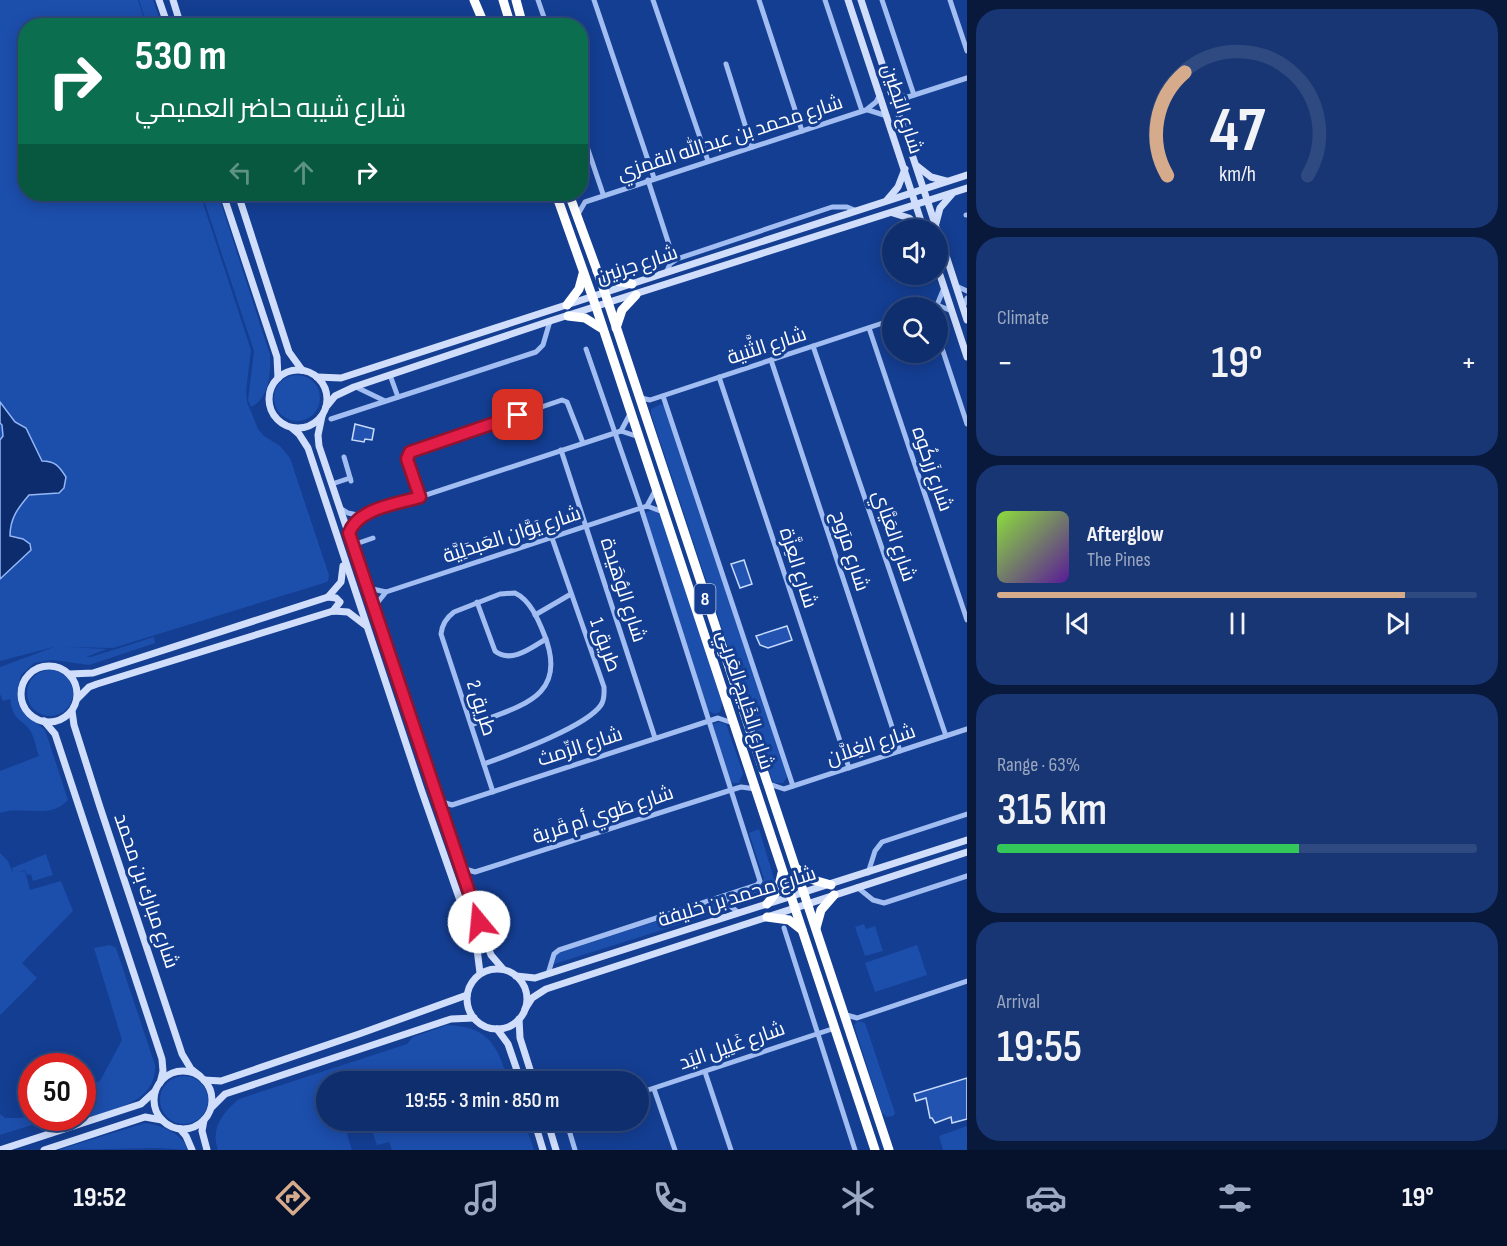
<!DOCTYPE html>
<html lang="en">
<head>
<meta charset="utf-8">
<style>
	:root { --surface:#0f2e6e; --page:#183673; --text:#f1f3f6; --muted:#9ba8c2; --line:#2f4a81; --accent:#d6ab8b }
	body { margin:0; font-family:"Sofia Sans Condensed",Cairo,sans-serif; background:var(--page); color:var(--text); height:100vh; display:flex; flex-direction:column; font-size:22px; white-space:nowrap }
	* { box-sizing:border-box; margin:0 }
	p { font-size:20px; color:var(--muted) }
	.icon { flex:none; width:33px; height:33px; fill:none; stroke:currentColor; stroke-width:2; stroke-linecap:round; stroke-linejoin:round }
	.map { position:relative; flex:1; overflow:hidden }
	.details { display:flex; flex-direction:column; gap:9px; padding:9px; background:#08193c; width:540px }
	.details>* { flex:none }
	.guide { position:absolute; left:18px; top:18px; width:570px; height:183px; border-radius:24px; box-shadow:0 3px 15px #0003,0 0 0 2px var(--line); background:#0b6e4f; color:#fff; overflow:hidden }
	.fabs { position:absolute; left:882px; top:219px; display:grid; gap:12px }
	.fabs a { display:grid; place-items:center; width:66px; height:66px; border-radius:50%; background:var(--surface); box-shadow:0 3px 15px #0003,0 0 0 2px var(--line); font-size:30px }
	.speed { position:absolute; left:18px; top:1053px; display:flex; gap:12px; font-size:30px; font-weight:700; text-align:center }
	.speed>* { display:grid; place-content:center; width:78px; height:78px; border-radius:50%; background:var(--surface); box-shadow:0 3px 15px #0003,0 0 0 2px var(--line); line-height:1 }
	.speed .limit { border:9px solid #d22; background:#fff; color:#111 }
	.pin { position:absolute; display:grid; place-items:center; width:51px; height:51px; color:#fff; margin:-26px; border-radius:12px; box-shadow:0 3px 9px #0006 }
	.me { position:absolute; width:66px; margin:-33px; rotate:343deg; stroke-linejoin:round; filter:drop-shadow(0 0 4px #0008) }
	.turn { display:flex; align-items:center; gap:21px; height:126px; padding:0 18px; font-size:27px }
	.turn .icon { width:78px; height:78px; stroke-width:2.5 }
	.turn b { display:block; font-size:42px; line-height:51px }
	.lanes { display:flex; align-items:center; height:57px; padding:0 18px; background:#0003; justify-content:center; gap:30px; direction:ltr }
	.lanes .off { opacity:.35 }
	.big { font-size:45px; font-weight:600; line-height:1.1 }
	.details .tile { flex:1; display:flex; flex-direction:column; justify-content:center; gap:9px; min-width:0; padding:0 21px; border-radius:24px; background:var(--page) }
	.details .dial { align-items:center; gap:0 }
	.dial svg { height:156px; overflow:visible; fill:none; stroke:var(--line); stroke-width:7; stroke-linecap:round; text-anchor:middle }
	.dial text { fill:var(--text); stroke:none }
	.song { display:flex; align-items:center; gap:18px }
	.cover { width:72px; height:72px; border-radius:9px; background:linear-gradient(135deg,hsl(90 70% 55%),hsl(270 70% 35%)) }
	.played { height:6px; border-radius:3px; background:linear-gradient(90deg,var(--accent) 85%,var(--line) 85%) }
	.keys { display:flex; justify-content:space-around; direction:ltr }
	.heat { display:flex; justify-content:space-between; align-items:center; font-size:33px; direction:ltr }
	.charge { height:9px; border-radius:4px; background:linear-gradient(90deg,#34c759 63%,var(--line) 0) }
	.trip { position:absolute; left:316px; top:1071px; width:333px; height:60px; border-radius:30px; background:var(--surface); box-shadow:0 3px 15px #0003,0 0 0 2px var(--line); font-weight:600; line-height:60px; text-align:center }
	.tab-bar { display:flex; height:96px; justify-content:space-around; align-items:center; background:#06122c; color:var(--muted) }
	.tab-bar .icon { width:42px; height:42px }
	.tab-bar .on { color:var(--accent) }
	.tab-bar b { font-size:27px; color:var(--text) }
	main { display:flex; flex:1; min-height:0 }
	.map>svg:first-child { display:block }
	.green { fill:#1c4eac }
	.water { fill:#0c2c6e; stroke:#93b7f4; stroke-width:1.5 }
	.building { fill:#2253b1; stroke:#c8dbfc; stroke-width:1.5 }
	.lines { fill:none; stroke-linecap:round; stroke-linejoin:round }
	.street { stroke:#a1bdf1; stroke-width:5 }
	.secondary { stroke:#d0defc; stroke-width:7 }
	.highway { stroke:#fff; stroke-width:9 }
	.route-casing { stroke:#92132f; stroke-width:15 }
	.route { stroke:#e11d48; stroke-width:10 }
	.labels { text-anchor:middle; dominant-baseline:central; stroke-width:6; stroke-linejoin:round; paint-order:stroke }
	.shield { fill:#143e92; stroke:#b8c5de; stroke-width:1.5 }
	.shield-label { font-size:18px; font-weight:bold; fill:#fff }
	.street-label { font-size:20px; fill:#fff; stroke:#143e92 }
</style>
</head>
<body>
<main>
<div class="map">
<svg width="967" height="1150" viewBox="0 0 967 1150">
	<rect width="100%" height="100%" fill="#143e92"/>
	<g class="green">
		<path d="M0,0H138L146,25L26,26V194H200L251,350L246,391L247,402L258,429L264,436L280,446L290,458L329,575L328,581L324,583L113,648L65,647L107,649L86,657H91L154,637L155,643L89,665L52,660L34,663L21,675L17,691L19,706L23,712L45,730L68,800C49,821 23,804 0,813V771L39,756C36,749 35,739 31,732C22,717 14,724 10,699L3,701L0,694V667L54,647L0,661Z"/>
		<path d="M139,0H153L162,25H147Z"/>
		<path d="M202,194H218L270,355C271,373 269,399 251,407L248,400L254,351Z"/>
		<circle cx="297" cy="398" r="23"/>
		<path d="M661,404L666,407L789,774L783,783H773L651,414V409Z"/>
		<path d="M652,510L661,515L722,703L720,712L715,714L708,711L645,513Z"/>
		<circle cx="50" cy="693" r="23"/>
		<path d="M719,722L726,724L743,773L739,783H732L728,776L713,724Z"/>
		<path d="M759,829L775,882L770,891L740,906L731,901L733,896L760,886L764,879L749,833Z"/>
		<path d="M0,853L8,861L13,874L12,868L46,854L53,875L33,881L31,874L27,875L25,870L18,872L25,871L30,890L61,881L73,911L22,963L37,978L0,1015Z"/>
		<path d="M718,901L729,909L554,964L556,954Z"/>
		<path d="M864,924L866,929L875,926L883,951L865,956L855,927Z"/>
		<path d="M110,945L116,948L155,1065C157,1106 105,1111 75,1121L69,1118H82L83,1087L100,1081L122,1040L94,948Z"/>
		<path d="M917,945L927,975L875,992L865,963Z"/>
		<path d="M858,1021L865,1023L895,1113L893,1116L887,1117L882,1113L854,1025Z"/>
		<path d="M447,1025C490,1027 496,1045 509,1081L327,1082V1120L357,1121L352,1122L355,1131L347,1134L352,1150H218C210,1129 223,1112 239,1099L407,1044L413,1037Z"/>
		<circle cx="184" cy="1100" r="24"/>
		<path d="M0,1114L5,1118H21L31,1114L32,1118H54L0,1135Z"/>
		<path d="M360,1121H524L534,1150H392L389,1142L377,1145L370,1125L362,1127Z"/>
		<path d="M145,1123C161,1125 182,1133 188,1150L158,1148L58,1150Z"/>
		<path d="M967,1126V1150H943L939,1136Z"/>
	</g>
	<path class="water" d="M0,402L15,422L26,428L42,461C55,461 59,466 66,477L64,488L59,493L29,495C18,508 10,518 10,536L23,539L30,544L31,550L0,579V440L3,436L2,425L0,423Z"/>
	<g class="building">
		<path d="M355,424L374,429L372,440L365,439L364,442L352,440Z"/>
		<path d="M744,560L752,584L740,588L731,564Z"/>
		<path d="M787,626L792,640L768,648L760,645L756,636Z"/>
		<path d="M967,1078V1119L952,1123L951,1117L935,1123L932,1118H930L926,1098L916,1101L914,1094Z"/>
	</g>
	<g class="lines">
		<g class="street">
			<path d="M538,0L547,26"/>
			<path d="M594,0L654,178"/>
			<path d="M653,0L708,161"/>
			<path d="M759,0L802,131"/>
			<path d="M825,0L862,111"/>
			<path d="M882,0L914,95"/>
			<path d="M950,0L967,51"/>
			<path d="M726,64L752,147"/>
			<path d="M892,94L908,97L967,78"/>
			<path d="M868,110L887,116"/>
			<path d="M898,112L908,97"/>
			<path d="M580,126L603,194"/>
			<path d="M648,180L674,260"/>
			<path d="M966,215H967"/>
			<path d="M577,216L585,202L866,110L876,102L880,94"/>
			<path d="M666,273L670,264L677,259L832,207H847L857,211"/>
			<path d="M956,286L967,291"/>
			<path d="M937,305L944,288"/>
			<path d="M963,307L967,298"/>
			<path d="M929,308L937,305L952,311"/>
			<path d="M869,328L967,620"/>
			<path d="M938,336L967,424"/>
			<path d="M813,346L946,736"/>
			<path d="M771,360L900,751"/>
			<path d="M390,375L398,397"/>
			<path d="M719,377L849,768"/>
			<path d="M356,387L385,401"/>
			<path d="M663,396L793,786"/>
			<path d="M641,398L650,400L892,320"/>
			<path d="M331,419L536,352L543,345L550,321"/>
			<path d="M621,431L630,414"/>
			<path d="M561,450L655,738"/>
			<path d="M344,457L351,481"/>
			<path d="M332,484L350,478"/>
			<path d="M420,497L407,459L410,452L562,400L567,402L583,443"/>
			<path d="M647,506L656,489"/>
			<path d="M340,508L348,513L362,516L621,431L639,437"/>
			<path d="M349,533L353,525L362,516"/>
			<path d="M353,545L373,538"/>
			<path d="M368,588L386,592L647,506L663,512"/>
			<path d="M477,602L495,651C511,664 531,648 546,639"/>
			<path d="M375,611L378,602L386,592"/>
			<path d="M535,615L571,594"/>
			<path d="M471,725C519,706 570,698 544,634C538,619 530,600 515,593L500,594L454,612C446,618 442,624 441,634L493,792"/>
			<path d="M484,764C511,754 586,727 601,705C605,699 604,693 604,687L552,538"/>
			<path d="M769,784L784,789L967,729"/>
			<path d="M439,801L452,805L718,718L733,723"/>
			<path d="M462,868L475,872L731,790L741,787L756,789"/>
			<path d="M868,873L875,851L882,842L967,814"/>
			<path d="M857,887L873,900L884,903L967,876"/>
			<path d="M724,896L729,905L739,913"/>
			<path d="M784,928L855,1150"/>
			<path d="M548,974L554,954L559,950L757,885L760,881L641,508L586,349"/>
			<path d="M843,1014L857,1018L967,981"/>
			<path d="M705,1072L731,1150"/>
			<path d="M654,1089L675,1150"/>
			<path d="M639,1093L835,1028"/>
			<path d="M566,1120L575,1150"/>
			<path d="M550,1131L557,1120"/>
		</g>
		<g class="secondary">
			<path d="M159,0L168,26"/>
			<path d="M173,0L181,26"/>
			<path d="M848,0L924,230"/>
			<path d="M861,0L937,230"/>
			<path d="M917,166L931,177L946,181"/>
			<path d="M223,194L277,357L278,378"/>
			<path d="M238,194L289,352L302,370"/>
			<path d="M887,200L898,187L905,169"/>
			<path d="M893,213L909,218L922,228"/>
			<path d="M936,223L940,208L952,194"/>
			<path d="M938,231L967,320"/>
			<path d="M938,269L967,357"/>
			<circle cx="298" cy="399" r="29"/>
			<path d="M317,377L341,378L967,175"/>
			<path d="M326,407L335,396L354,387L550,321L967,188"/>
			<path d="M322,416L318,435L319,446L479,922L491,955L503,969"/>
			<path d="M292,428L299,434L308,448L421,789L477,949L480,973"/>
			<path d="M328,597L336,598L340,602L333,611"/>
			<circle cx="49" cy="694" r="28"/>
			<path d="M70,674L93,673L328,597L341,582L343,566"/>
			<path d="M77,699L89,687L97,684L333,611L348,612L365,625"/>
			<path d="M72,711L74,725L100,807L182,1054L191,1069L200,1076"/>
			<path d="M44,721L55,734L162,1059L163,1071L160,1083"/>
			<circle cx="497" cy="999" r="30"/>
			<path d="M516,976L535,978L967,840"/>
			<path d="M525,1009L532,998L546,989L967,852"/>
			<path d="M519,1019L520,1038L534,1082"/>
			<path d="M497,1029L508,1044L521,1082"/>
			<circle cx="183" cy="1100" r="29"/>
			<path d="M204,1080L221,1081L359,1034L467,995"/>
			<path d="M212,1107L225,1094L451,1019L474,1018"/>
			<path d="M204,1120L202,1131L207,1150"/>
			<path d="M534,1120L543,1150"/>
			<path d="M547,1120L556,1150"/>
			<path d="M180,1129L186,1136L192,1150"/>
			<path d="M0,1150L141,1104L154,1092"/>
			<path d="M44,1150L145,1117L162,1120"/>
		</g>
		<g class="highway">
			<path d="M474,0L485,26"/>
			<path d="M503,0L511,26"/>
			<path d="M516,0L523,26"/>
			<path d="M556,194L596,307L875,1150"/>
			<path d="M569,194L602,284L889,1150"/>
			<path d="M597,271L611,280L632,284"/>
			<path d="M567,305L579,289L583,274"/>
			<path d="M568,316L585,318L601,328"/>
			<path d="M616,328L622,310L636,295"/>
			<path d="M796,868L810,879L831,885"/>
			<path d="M767,904L778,890L782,873"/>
			<path d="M767,917L789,920L802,930"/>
			<path d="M816,928L821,910L834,895"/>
		</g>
	</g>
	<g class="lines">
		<g class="route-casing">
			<path id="route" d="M479,922L349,533C358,508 397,504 420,497L407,459L410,452L518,415"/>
		</g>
		<use href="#route" class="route"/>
	</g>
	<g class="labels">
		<rect class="shield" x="694.5" y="584" width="21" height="30" rx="4.5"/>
		<g class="shield-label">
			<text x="705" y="599">8</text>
		</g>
		<g class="street-label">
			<text transform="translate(902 109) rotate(72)">شارع البَطِين</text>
			<text transform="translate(730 138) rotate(-18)">شارع محمد بن عبدالله القمزي</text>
			<text transform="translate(637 265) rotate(-18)">شارع جرنين</text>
			<text transform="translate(767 346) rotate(-18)">شارع الثَّنية</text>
			<text transform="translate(932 469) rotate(71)">شارع زَركُوه</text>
			<text transform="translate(512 535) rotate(-18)">شارع يَوَّان العَبدَلِيَّة</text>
			<text transform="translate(894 536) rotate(71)">شارع العَيَّاي</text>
			<text transform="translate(850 551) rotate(72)">شارع مرَوح</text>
			<text transform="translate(798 568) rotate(72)">شارع العِزَّة</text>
			<text transform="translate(623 590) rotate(72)">شارع الوُهَيدة</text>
			<text transform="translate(605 645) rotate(70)">طريق 1</text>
			<text transform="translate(745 700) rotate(72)">شارع الخَلِيج العَربِي</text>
			<text transform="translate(481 708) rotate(72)">طريق 2</text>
			<text transform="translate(871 745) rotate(-18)">شارع الغِلاَّن</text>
			<text transform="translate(580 747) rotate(-18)">شارع الرِّمث</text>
			<text transform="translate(603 815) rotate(-18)">شارع طَوي أم قَرية</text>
			<text transform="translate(146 891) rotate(71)">شارع مبارك بن محمد</text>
			<text transform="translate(737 897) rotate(-17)">شارع محمد بن خليفة</text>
			<text transform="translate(732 1046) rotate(-19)">شارع غَلِيل اليَد</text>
		</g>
	</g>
</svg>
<div class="fabs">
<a><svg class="icon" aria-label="sound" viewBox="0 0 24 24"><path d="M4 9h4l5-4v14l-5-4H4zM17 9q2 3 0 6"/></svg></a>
<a><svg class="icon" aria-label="search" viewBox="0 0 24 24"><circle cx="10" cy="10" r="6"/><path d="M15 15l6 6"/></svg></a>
</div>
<div class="speed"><div class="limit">50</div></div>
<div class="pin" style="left:518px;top:415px;background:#d93025"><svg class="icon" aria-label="arrive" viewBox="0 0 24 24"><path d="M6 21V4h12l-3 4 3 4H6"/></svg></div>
<svg class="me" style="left:479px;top:922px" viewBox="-20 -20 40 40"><circle r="19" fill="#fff"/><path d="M0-13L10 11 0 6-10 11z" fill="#e11d48"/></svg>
<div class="trip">19:55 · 3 min · 850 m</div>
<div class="guide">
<div class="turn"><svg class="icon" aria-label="right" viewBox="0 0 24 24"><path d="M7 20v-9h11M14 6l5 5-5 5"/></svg><div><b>530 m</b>شارع شيبه حاضر العميمي</div></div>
<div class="lanes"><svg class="icon off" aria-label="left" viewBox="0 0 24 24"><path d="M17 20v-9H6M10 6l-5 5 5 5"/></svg><svg class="icon off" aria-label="ahead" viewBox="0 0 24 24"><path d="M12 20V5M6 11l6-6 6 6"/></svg><svg class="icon" aria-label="right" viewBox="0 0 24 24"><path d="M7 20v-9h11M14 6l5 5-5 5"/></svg></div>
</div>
</div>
<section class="details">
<div class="tile dial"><svg viewBox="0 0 100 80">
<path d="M14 69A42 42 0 1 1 86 69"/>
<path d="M14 69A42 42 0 0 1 23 16" stroke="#d6ab8b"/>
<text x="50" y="56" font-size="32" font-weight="700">47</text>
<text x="50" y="72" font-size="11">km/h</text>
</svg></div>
<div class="tile"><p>Climate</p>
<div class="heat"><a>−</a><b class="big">19°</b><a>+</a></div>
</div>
<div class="tile">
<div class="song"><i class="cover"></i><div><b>Afterglow</b><p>The Pines</p></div></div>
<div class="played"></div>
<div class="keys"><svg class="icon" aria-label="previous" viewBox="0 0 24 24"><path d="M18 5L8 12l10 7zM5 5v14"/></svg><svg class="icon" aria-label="pause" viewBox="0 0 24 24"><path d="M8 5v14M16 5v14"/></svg><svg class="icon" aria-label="next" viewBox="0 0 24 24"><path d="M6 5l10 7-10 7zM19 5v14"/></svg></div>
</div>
<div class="tile"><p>Range · 63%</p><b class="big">315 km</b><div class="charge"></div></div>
<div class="tile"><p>Arrival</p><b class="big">19:55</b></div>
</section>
</main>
<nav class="tab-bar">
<b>19:52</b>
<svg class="icon on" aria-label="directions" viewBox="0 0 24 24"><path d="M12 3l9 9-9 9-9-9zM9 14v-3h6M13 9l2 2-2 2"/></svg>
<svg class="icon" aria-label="music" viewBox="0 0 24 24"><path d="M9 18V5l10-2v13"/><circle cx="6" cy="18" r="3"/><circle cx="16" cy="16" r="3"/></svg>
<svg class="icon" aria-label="phone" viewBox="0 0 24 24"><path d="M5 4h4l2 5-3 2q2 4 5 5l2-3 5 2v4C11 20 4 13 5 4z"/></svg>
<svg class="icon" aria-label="climate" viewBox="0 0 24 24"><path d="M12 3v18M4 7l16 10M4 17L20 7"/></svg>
<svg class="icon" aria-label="car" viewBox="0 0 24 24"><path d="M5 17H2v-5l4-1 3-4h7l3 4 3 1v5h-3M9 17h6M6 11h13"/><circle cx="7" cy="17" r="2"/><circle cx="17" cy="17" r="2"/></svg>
<svg class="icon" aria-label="filters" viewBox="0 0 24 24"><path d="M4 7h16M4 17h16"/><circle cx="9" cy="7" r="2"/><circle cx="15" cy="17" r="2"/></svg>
<b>19°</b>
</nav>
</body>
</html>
